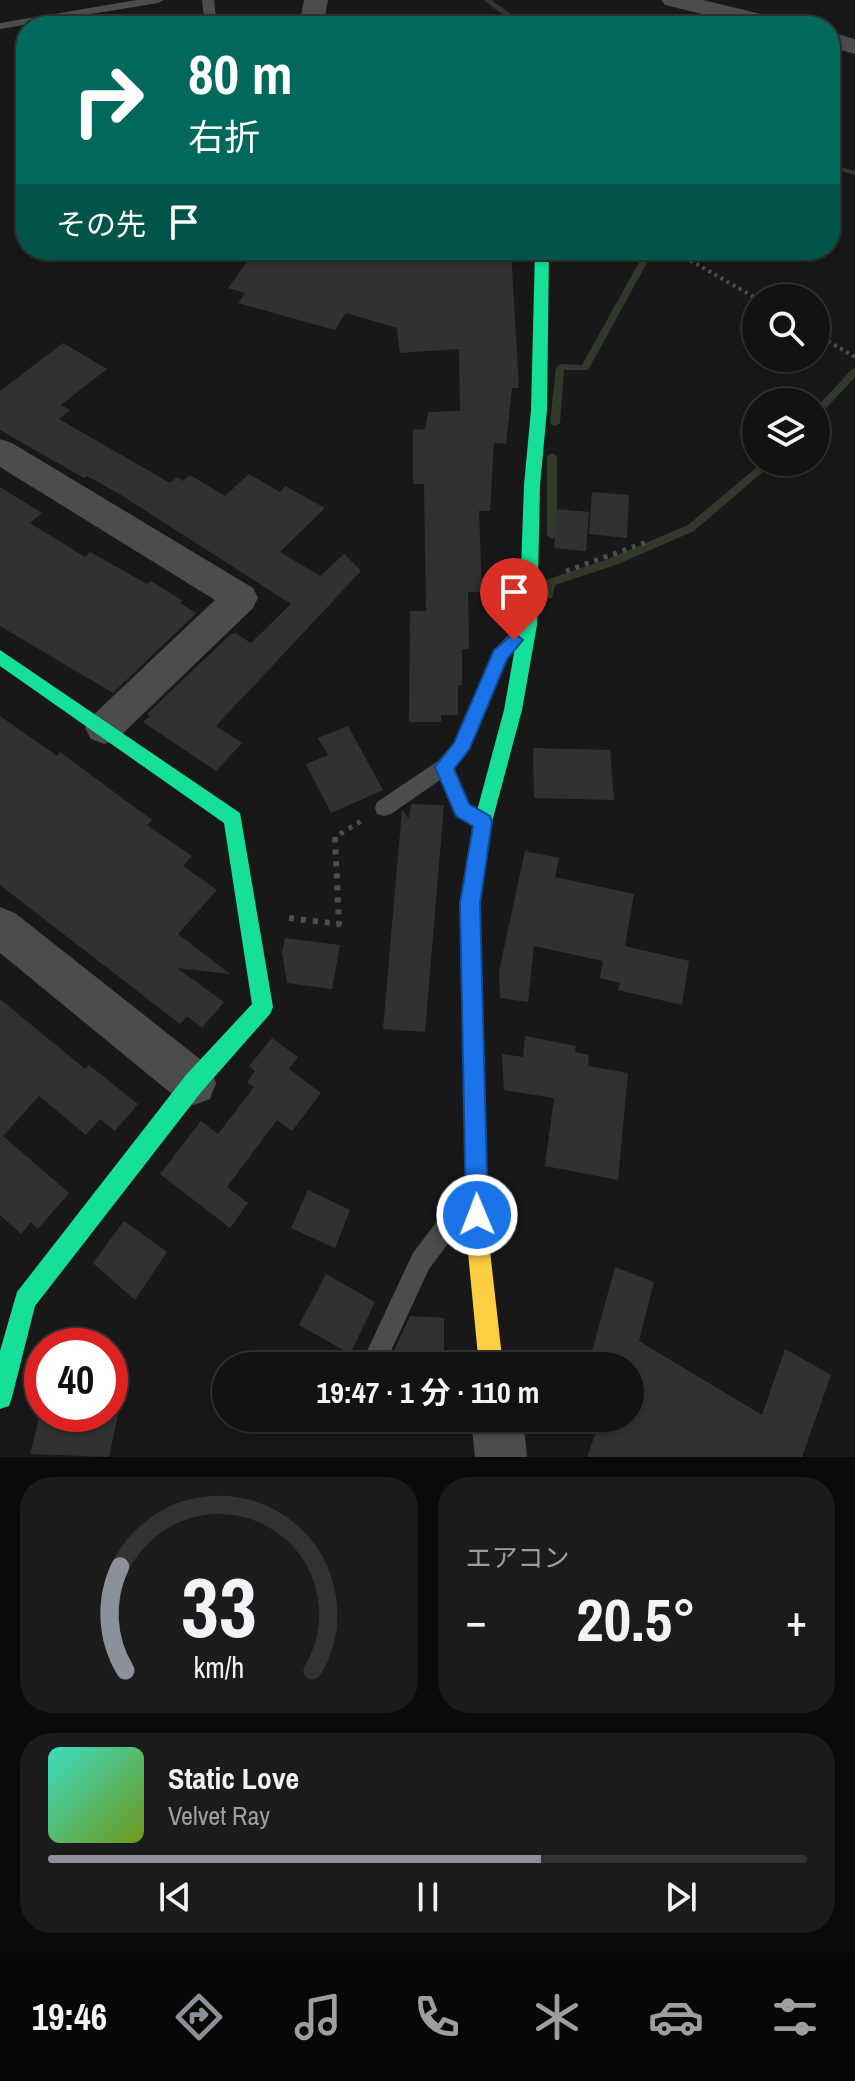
<!DOCTYPE html>
<html lang="ja">
<head>
<meta charset="utf-8">
<style>
	:root { --surface:#121212; --page:#1b1b1b; --text:#f1f3f6; --muted:#9c9e9f; --line:#313232; --accent:#8c9099 }
	body { margin:0; font-family:"Archivo Narrow","Noto Sans JP",sans-serif; background:var(--page); color:var(--text); height:100vh; display:flex; flex-direction:column; font-size:30px; white-space:nowrap }
	* { box-sizing:border-box; margin:0 }
	p { font-size:26px; color:var(--muted) }
	.icon { flex:none; width:44px; height:44px; fill:none; stroke:currentColor; stroke-width:2; stroke-linecap:round; stroke-linejoin:round }
	.map { position:relative; height:1457px; overflow:hidden }
	.drawer { display:flex; flex-direction:column; gap:20px; padding:20px; background:#0a0a0a; flex:1 }
	.drawer>* { flex:none }
	.top-card { position:absolute; left:16px; top:16px; width:824px; height:244px; border-radius:32px; box-shadow:0 2px 6px #0004,0 0 0 2px var(--line); background:#00695c; color:#fff; overflow:hidden }
	.controls { position:absolute; left:742px; top:284px; display:grid; gap:16px }
	.controls a { display:grid; place-items:center; width:88px; height:88px; border-radius:50%; background:var(--surface); box-shadow:0 2px 6px #0004,0 0 0 2px var(--line); font-size:40px }
	.speed { position:absolute; left:24px; top:1328px; display:flex; gap:16px; font-size:40px; font-weight:700; text-align:center }
	.speed>* { display:grid; place-content:center; width:104px; height:104px; border-radius:50%; background:var(--surface); box-shadow:0 2px 6px #0004,0 0 0 2px var(--line); line-height:1 }
	.speed .limit { border:12px solid #d22; background:#fff; color:#111 }
	.pin { position:absolute; display:grid; place-items:center; width:68px; height:68px; color:#fff; margin:-82px -34px; border-radius:50% 50% 50% 0; rotate:-45deg; box-shadow:0 0 8px #0007 }
	.pin .icon { rotate:45deg }
	.me { position:absolute; width:88px; margin:-44px; rotate:359deg; stroke-linejoin:round; filter:drop-shadow(0 0 6px #0008) }
	.turn { display:flex; align-items:center; gap:28px; height:168px; padding:0 40px; font-size:36px }
	.turn .icon { width:104px; height:104px; stroke-width:2.5 }
	.turn b { display:block; font-size:56px; line-height:68px }
	.then { display:flex; align-items:center; height:76px; padding:0 40px; background:#0003; gap:16px; font-size:30px }
	.big { font-size:60px; font-weight:700; line-height:1.1 }
	.drawer .tile { flex:1; display:flex; flex-direction:column; justify-content:center; gap:12px; min-width:0; padding:0 28px; border-radius:32px; background:var(--page) }
	.drawer .dial { align-items:center; gap:0 }
	.dial svg { height:208px; overflow:visible; fill:none; stroke:var(--line); stroke-width:7; stroke-linecap:round; text-anchor:middle }
	.dial text { fill:var(--text); stroke:none }
	.song { display:flex; align-items:center; gap:24px }
	.cover { width:96px; height:96px; border-radius:12px; background:linear-gradient(135deg,hsl(170 70% 55%),hsl(80 70% 35%)) }
	.played { height:8px; border-radius:4px; background:linear-gradient(90deg,var(--accent) 65%,var(--line) 65%) }
	.keys { display:flex; justify-content:space-around; direction:ltr }
	.heat { display:flex; justify-content:space-between; align-items:center; font-size:44px; direction:ltr }
	.drawer .tiles { flex:1; display:grid; gap:20px; grid-template-columns:1fr 1fr }
	.tile:last-child { grid-column:span 2 }
	.trip { position:absolute; left:212px; top:1352px; width:432px; height:80px; border-radius:40px; background:var(--surface); box-shadow:0 2px 6px #0004,0 0 0 2px var(--line); font-weight:700; line-height:80px; text-align:center }
	.dock { display:flex; height:128px; justify-content:space-around; align-items:center; background:#070707; color:var(--muted) }
	.dock .icon { width:56px; height:56px }
	.dock .selected { color:var(--accent) }
	.dock b { font-size:36px; color:var(--text) }
	.map>svg:first-child { display:block }
	.lines { fill:none; stroke-linecap:round; stroke-linejoin:round }
	.stream { fill:#31392b; fill-rule:evenodd }
	.building { fill:#303230 }
	.path-far2 { stroke:#4c4f4c; stroke-width:4; stroke-dasharray:3 4; stroke-linecap:butt }
	.path-far1 { stroke:#4c4f4c; stroke-width:5; stroke-dasharray:4 6; stroke-linecap:butt }
	.path { stroke:#4c4f4c; stroke-width:6; stroke-dasharray:5 7; stroke-linecap:butt }
	.lane { fill:#4a4d4a; fill-rule:evenodd }
	.street { fill:#4a4d4a; fill-rule:evenodd }
	.fast { fill:#16e098; fill-rule:evenodd }
	.slow { fill:#ffcf43; fill-rule:evenodd }
	.route { fill:#1a73e8; stroke:#114b97; stroke-width:2 }
</style>
</head>
<body>
<div class="map">
<svg width="855" height="1457" viewBox="0 0 855 1457">
	<rect width="100%" height="100%" fill="#181818"/>
	<g class="lines">
		<g class="stream">
			<path d="M483,0H491L528,26H519Z"/>
			<path d="M830,164L855,171V175L830,168Z"/>
			<path d="M646,250H654L588,370H564L560,423L555,426L552,425L550,423L556,367L560,364L582,365Z"/>
			<path d="M855,368V377L819,416L816,417V408L852,369Z"/>
			<path d="M552,453L557,456V535L552,539L547,535V456Z"/>
			<path d="M763,462H774L694,531L616,565L555,585L552,598H544L543,595L546,580L608,559L688,525Z"/>
		</g>
	</g>
	<g class="building">
		<path d="M256,250H464L492,259L498,250H511L519,388H512L506,444L494,443L490,511H479L482,592H468L469,649H462V685H458V715H441V722H409L410,611H426L424,484H413V429L425,430L428,412L460,411L459,349L400,353L397,328L346,313L335,330L238,303L245,293L228,288Z"/>
		<path d="M63,343L107,369L61,405L70,410L59,419L170,483L177,477L183,481L190,475L225,496L249,474L280,492L285,486L325,508L280,552L320,576L344,554L361,571L216,726L242,743L216,771L143,722L150,716L147,714L230,635L235,633L251,643L291,604L121,495L87,476L84,478L0,430V391Z"/>
		<path d="M0,487L42,513L30,523L85,557L90,552L147,584L151,581L183,601L180,603L196,613L113,693L0,626Z"/>
		<path d="M592,492L629,495L627,538L589,534Z"/>
		<path d="M557,509L589,512L586,551L554,548Z"/>
		<path d="M0,716L57,756L60,752L152,820L147,825L192,856L183,866L217,890L178,934L230,974L177,968L224,1002L202,1028L187,1016L180,1024L0,885Z"/>
		<path d="M348,726L383,790L331,813L306,764L328,755L318,738Z"/>
		<path d="M533,748L610,750L614,800L534,798Z"/>
		<path d="M411,804L444,805L425,1032L383,1029L402,810L409,819Z"/>
		<path d="M525,851L559,858L555,877L634,894L625,946L689,961L682,1005L618,990L620,983L600,978L603,961L534,946L528,1002L500,998L499,971Z"/>
		<path d="M285,938L340,945L332,989L287,983L282,953Z"/>
		<path d="M0,999L85,1069L89,1065L138,1104L115,1131L100,1119L86,1135L39,1096L3,1136L69,1193L38,1229L31,1222L21,1234L0,1215Z"/>
		<path d="M525,1036L576,1046L575,1052L589,1055L588,1066L628,1073L618,1180L545,1166L554,1098L504,1090L502,1054L523,1057Z"/>
		<path d="M272,1038L298,1057L289,1069L321,1093L292,1131L277,1120L227,1187L248,1203L230,1228L160,1174L201,1121L218,1134L254,1087L247,1082L255,1071L249,1066Z"/>
		<path d="M308,1190L350,1210L335,1248L291,1228Z"/>
		<path d="M124,1221L167,1252L135,1300L93,1263Z"/>
		<path d="M615,1267L654,1282L639,1341L762,1415L785,1349L831,1375L802,1457H587L601,1418H630V1366H588Z"/>
		<path d="M326,1274L375,1302L350,1354L299,1325Z"/>
		<path d="M410,1316L444,1318V1366H393V1353Z"/>
		<path d="M40,1414H118L109,1457L30,1454Z"/>
	</g>
	<g class="lines">
		<g class="path-far2">
			<path d="M672,250L756,298"/>
			<path d="M816,334L855,357"/>
		</g>
		<g class="path-far1">
			<path d="M566,571L650,541"/>
			<path d="M335,841V837L363,820"/>
		</g>
		<path class="path" d="M289,918L339,924L335,839"/>
		<g class="lane">
			<path d="M137,0H164L158,3L0,29V23Z"/>
			<path d="M202,0H214L217,26H205Z"/>
			<path d="M518,629L527,636L507,659L467,754L454,769L469,804L489,816L491,822L489,828L482,830L455,816L440,780L391,814L384,816L377,814L375,808L377,802L438,761L454,743L494,650L512,631Z"/>
			<path d="M463,1194L471,1197L474,1205L471,1213L429,1269L384,1366H360L413,1253L455,1197Z"/>
		</g>
		<g class="street">
			<path d="M304,0H328L323,26H299Z"/>
			<path d="M661,0H703L790,21L793,26H751L665,5Z"/>
			<path d="M830,32L855,39V54L830,47Z"/>
			<path d="M0,439L12,443L253,588L258,598L253,608L117,739L104,744L91,739L85,728L91,717L215,600L0,467Z"/>
			<path d="M0,907L15,913L210,1067L216,1083L210,1099L194,1105L178,1099L0,953Z"/>
			<path d="M471,1418H523L527,1457H475Z"/>
		</g>
		<g class="fast">
			<path d="M535,250H549L547,410L540,485L537,625L522,710L492,822L483,883L480,889L473,892L466,889L463,883L474,822L504,710L519,625L524,485L531,410Z"/>
			<path d="M0,650L240,813L273,1007L270,1014L202,1091L35,1306L12,1397L9,1406L0,1409V1351L17,1292L186,1075L252,1004L224,823L0,666Z"/>
		</g>
		<path class="slow" d="M473,874L480,877L483,883L480,903L489,1242L503,1366H479L467,1242L460,903L466,877Z"/>
	</g>
	<path class="route" d="M514,633L523,640L507,659L470,748L454,769L469,804L490,816L492,822L480,903L488,1215L485,1223L477,1226L469,1223L466,1215L460,903L473,826L456,816L435,767L454,743L494,650Z"/>
</svg>
<div class="controls">
<a><svg class="icon" aria-label="search" viewBox="0 0 24 24"><circle cx="10" cy="10" r="6"/><path d="M15 15l6 6"/></svg></a>
<a><svg class="icon" aria-label="layers" viewBox="0 0 24 24"><path d="M12 4l9 5-9 5-9-5zM3 14l9 5 9-5"/></svg></a>
</div>
<div class="speed"><div class="limit">40</div></div>
<div class="pin" style="left:514px;top:640px;background:#d93025"><svg class="icon" aria-label="arrive" viewBox="0 0 24 24"><path d="M6 21V4h12l-3 4 3 4H6"/></svg></div>
<svg class="me" style="left:477px;top:1215px" viewBox="-20 -20 40 40"><circle r="17" fill="#1a73e8" stroke="#fff" stroke-width="3"/><path d="M0-11L8 9 0 5-8 9z" fill="#fff"/></svg>
<div class="trip">19:47 · 1 分 · 110 m</div>
<div class="top-card">
<div class="turn"><svg class="icon" aria-label="right" viewBox="0 0 24 24"><path d="M7 20v-9h11M14 6l5 5-5 5"/></svg><div><b>80 m</b>右折</div></div>
<div class="then">その先<svg class="icon" aria-label="arrive" viewBox="0 0 24 24"><path d="M6 21V4h12l-3 4 3 4H6"/></svg></div>
</div>
</div>
<section class="drawer">
<div class="tiles">
<div class="tile dial"><svg viewBox="0 0 100 80">
<path d="M14 69A42 42 0 1 1 86 69"/>
<path d="M14 69A42 42 0 0 1 12 29" stroke="#8c9099"/>
<text x="50" y="56" font-size="32" font-weight="700">33</text>
<text x="50" y="72" font-size="11">km/h</text>
</svg></div>
<div class="tile"><p>エアコン</p>
<div class="heat"><a>−</a><b class="big">20.5°</b><a>+</a></div>
</div>
<div class="tile">
<div class="song"><i class="cover"></i><div><b>Static Love</b><p>Velvet Ray</p></div></div>
<div class="played"></div>
<div class="keys"><svg class="icon" aria-label="previous" viewBox="0 0 24 24"><path d="M18 5L8 12l10 7zM5 5v14"/></svg><svg class="icon" aria-label="pause" viewBox="0 0 24 24"><path d="M8 5v14M16 5v14"/></svg><svg class="icon" aria-label="next" viewBox="0 0 24 24"><path d="M6 5l10 7-10 7zM19 5v14"/></svg></div>
</div>
</div>
</section>
<nav class="dock">
<b>19:46</b>
<svg class="icon selected" aria-label="directions" viewBox="0 0 24 24"><path d="M12 3l9 9-9 9-9-9zM9 14v-3h6M13 9l2 2-2 2"/></svg>
<svg class="icon" aria-label="music" viewBox="0 0 24 24"><path d="M9 18V5l10-2v13"/><circle cx="6" cy="18" r="3"/><circle cx="16" cy="16" r="3"/></svg>
<svg class="icon" aria-label="phone" viewBox="0 0 24 24"><path d="M5 4h4l2 5-3 2q2 4 5 5l2-3 5 2v4C11 20 4 13 5 4z"/></svg>
<svg class="icon" aria-label="climate" viewBox="0 0 24 24"><path d="M12 3v18M4 7l16 10M4 17L20 7"/></svg>
<svg class="icon" aria-label="car" viewBox="0 0 24 24"><path d="M5 17H2v-5l4-1 3-4h7l3 4 3 1v5h-3M9 17h6M6 11h13"/><circle cx="7" cy="17" r="2"/><circle cx="17" cy="17" r="2"/></svg>
<svg class="icon" aria-label="filters" viewBox="0 0 24 24"><path d="M4 7h16M4 17h16"/><circle cx="9" cy="7" r="2"/><circle cx="15" cy="17" r="2"/></svg>
</nav>
</body>
</html>
